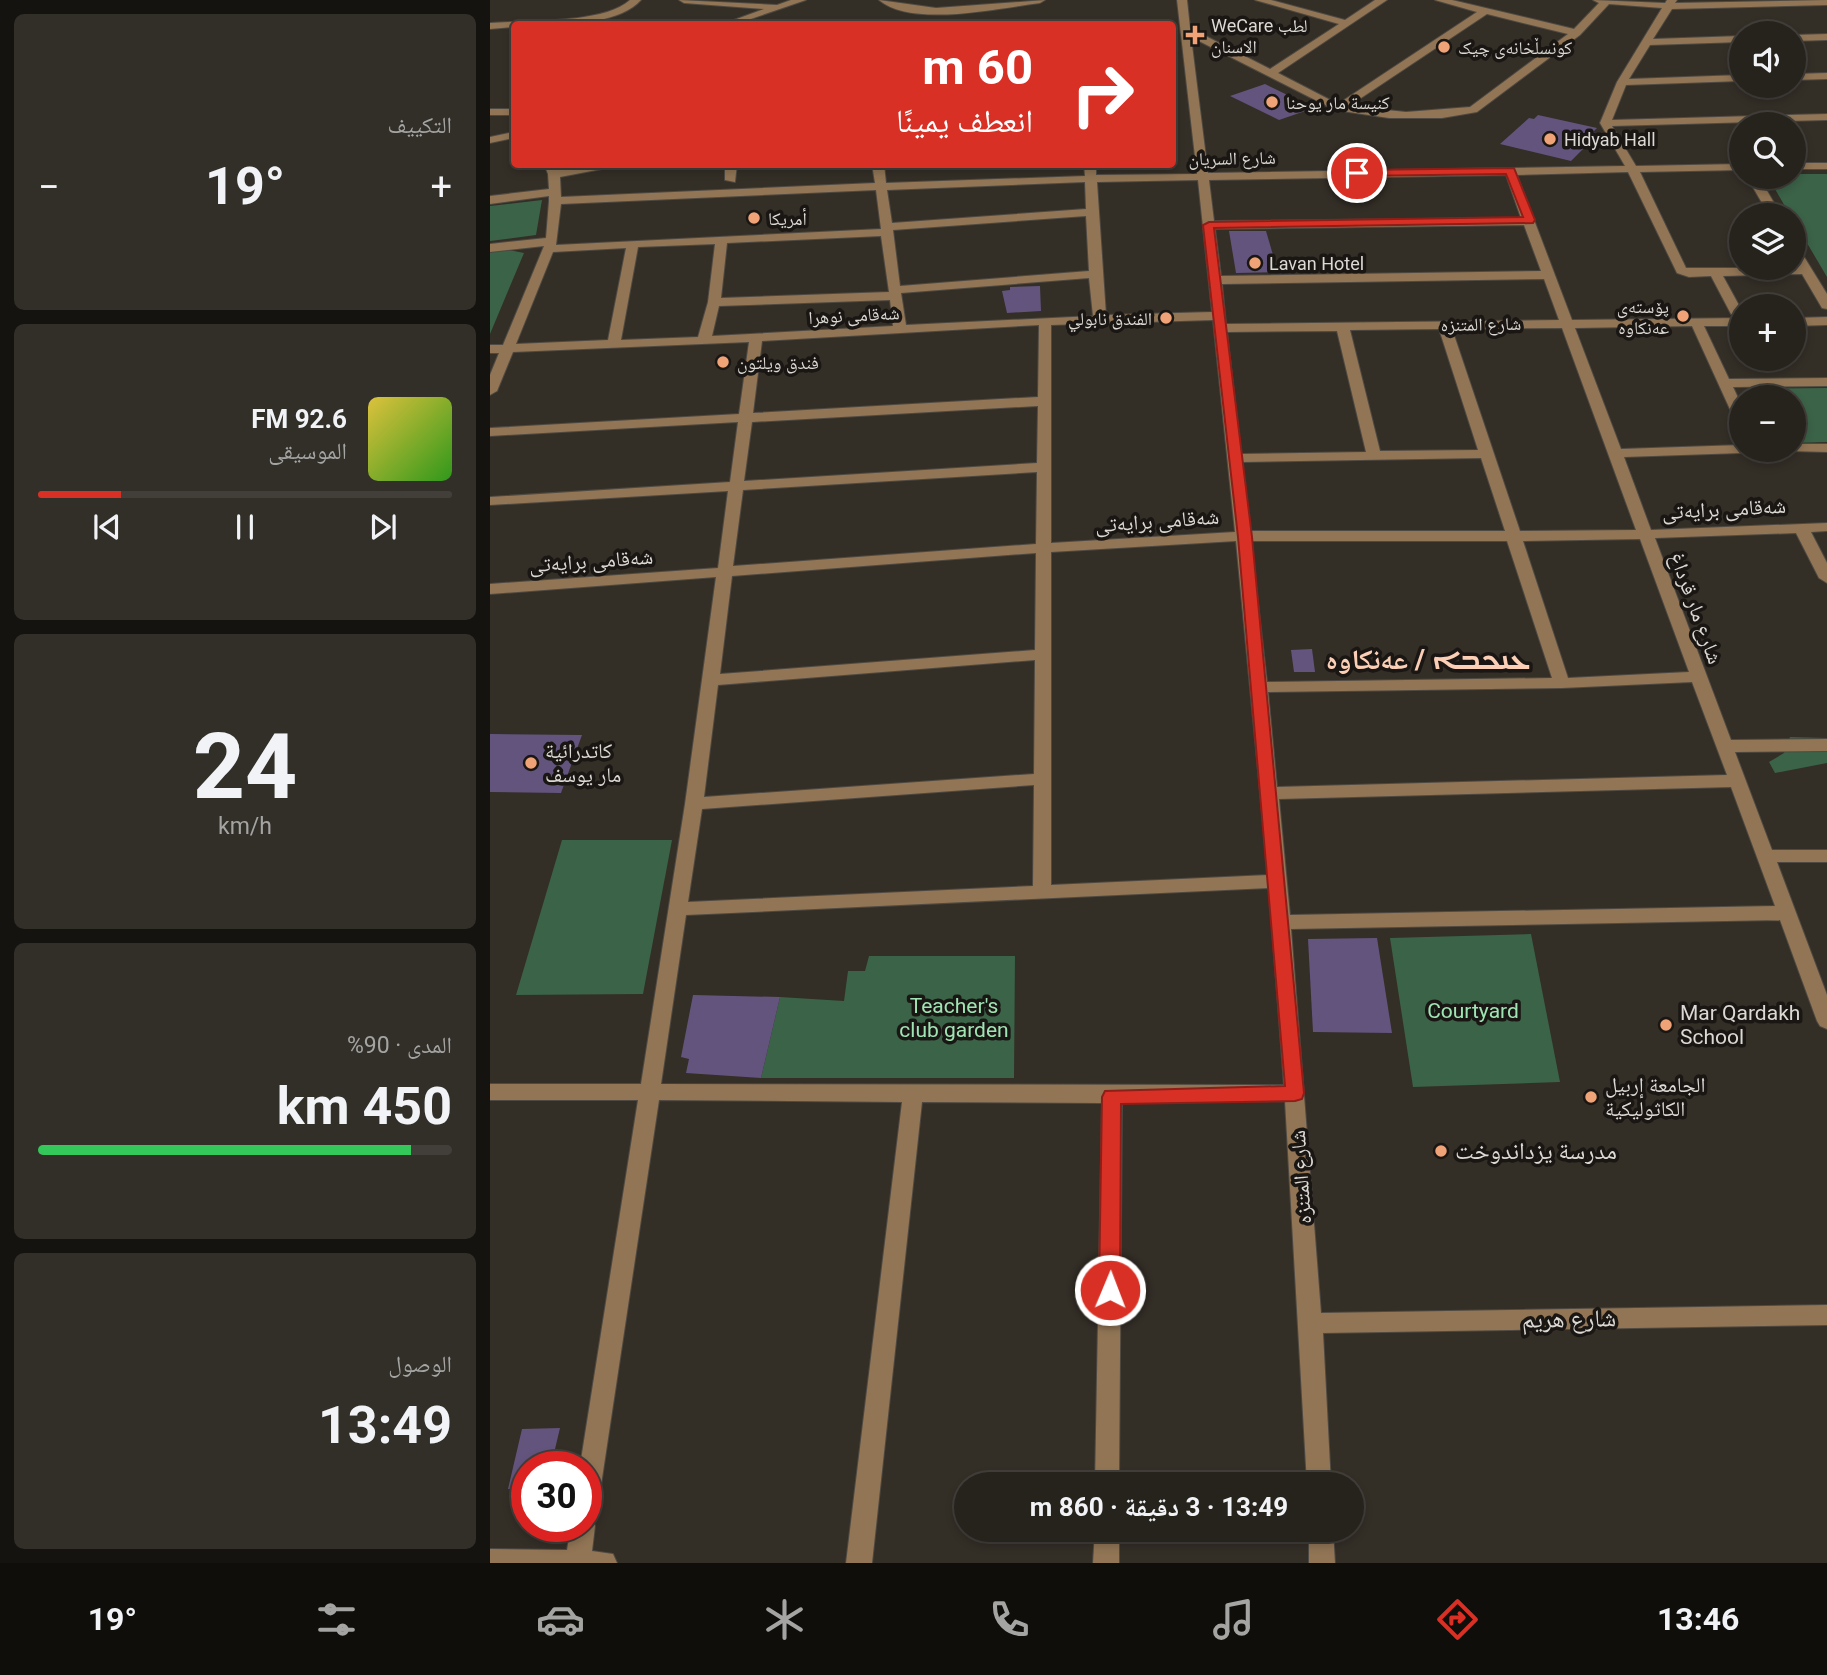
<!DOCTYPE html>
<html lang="ar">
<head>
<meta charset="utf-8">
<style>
	:root { --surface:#26221c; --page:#322f29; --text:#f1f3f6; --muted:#a4a4a3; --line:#423f3b; --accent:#d93025 }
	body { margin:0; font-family:Roboto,"Noto Naskh Arabic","Noto Sans Syriac",sans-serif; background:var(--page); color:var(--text); direction:rtl; height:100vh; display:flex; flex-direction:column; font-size:26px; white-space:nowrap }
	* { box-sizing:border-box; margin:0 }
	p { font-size:23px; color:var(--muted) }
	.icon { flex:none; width:38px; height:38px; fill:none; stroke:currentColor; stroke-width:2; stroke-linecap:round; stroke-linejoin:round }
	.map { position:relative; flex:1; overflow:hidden; direction:ltr }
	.side { display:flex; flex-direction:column; gap:14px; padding:14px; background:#15130f; width:490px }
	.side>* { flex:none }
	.banner { position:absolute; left:21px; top:21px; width:665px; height:147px; border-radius:7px; box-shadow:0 4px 10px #0003,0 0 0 2px var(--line); direction:rtl; background:#d93025; color:#fff; overflow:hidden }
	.tools { position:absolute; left:1239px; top:21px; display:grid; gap:14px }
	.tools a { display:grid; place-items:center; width:77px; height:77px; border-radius:50%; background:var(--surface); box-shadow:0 4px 10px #0003,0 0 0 2px var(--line); font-size:35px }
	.speed { position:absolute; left:21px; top:1451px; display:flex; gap:14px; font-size:35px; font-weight:700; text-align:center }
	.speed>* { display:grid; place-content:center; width:91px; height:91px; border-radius:50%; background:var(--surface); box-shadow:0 4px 10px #0003,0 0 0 2px var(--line); line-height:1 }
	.speed .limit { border:10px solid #d22; background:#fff; color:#111 }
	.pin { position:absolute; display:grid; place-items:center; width:60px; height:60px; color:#fff; margin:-30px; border:4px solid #fff; border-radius:50%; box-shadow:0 2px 7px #0007 }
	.me { position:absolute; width:77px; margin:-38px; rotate:1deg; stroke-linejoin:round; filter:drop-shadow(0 0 5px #0008) }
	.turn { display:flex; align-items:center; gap:24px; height:147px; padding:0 28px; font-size:32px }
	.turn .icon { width:91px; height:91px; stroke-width:2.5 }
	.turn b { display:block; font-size:49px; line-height:60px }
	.big { font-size:52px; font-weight:700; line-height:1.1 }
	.side .widget { flex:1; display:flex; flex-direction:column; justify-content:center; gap:10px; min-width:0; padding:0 24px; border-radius:10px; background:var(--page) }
	.side .dial { align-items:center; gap:0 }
	.dial b { font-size:91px; line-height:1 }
	.song { display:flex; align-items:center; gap:21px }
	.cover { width:84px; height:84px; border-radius:10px; background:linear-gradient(135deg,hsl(50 70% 55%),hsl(110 70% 35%)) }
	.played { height:7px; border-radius:4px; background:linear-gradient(90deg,var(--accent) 20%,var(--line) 20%) }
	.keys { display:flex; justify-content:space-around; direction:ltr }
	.heat { display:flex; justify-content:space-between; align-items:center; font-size:38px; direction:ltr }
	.charge { height:10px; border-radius:5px; background:linear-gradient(90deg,#34c759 90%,var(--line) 0) }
	.trip { position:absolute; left:464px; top:1472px; width:410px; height:70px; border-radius:35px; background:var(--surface); box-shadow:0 4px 10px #0003,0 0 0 2px var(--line); font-weight:700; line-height:70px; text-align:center; direction:rtl }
	.menu { display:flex; height:112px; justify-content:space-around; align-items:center; background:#0f0e0b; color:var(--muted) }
	.menu .icon { width:49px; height:49px }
	.menu .active { color:var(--accent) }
	.menu b { font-size:32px; color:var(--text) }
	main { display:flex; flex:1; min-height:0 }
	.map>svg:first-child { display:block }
	.green { fill:#3b6348 }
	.building { fill:#63547d }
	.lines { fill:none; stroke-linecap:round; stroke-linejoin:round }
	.minor-casing { stroke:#4e4942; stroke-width:2 }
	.minor { fill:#917555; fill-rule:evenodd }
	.route { fill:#d93025; stroke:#8d1f18; stroke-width:2 }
	.poi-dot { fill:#efa377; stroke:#191613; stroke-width:2.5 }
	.labels { text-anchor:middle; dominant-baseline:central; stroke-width:7; stroke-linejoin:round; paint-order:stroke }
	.far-poi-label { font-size:18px; fill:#dcd9d4; stroke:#191613; text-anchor:start }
	.far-street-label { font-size:18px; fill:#dcd9d4; stroke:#191613 }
	.street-label { font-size:21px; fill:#dcd9d4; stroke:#191613 }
	.poi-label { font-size:21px; fill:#dcd9d4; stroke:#191613; text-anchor:start }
	.park-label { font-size:21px; fill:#9fe5b4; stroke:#191613 }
	.near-poi-label { font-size:24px; fill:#dcd9d4; stroke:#191613; text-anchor:start }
	.near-street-label { font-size:24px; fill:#dcd9d4; stroke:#191613 }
	.district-label { font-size:28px; font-weight:bold; fill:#fbceb6; stroke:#191613 }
</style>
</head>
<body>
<main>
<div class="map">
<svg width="1337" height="1563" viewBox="0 0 1337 1563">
	<rect width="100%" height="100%" fill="#332e26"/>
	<g class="green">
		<path d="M1304,174H1337V277L1304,221V215H1300L1278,177H1304Z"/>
		<path d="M52,200L46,235L0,241V206Z"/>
		<path d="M19,250L34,253L0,334V252Z"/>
		<path d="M1337,388V442L1304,443V397H1260L1256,389Z"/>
		<path d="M1300,737L1337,738V763L1285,773L1279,762L1294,753Z"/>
		<path d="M72,840H182L153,994L26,995Z"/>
		<path d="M1041,934L1070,1082L923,1087L900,938Z"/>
		<path d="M379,956H525L524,1078H271L290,997L354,1001L358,971H375Z"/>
	</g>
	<g class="building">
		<path d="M775,84L824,108L789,120L740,96Z"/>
		<path d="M1048,115L1107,128L1103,132L1108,134L1081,161L1010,144L1039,118L1044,119Z"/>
		<path d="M739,231H776L788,272L746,273Z"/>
		<path d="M550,286L551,311L517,313L512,291L520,290V287Z"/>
		<path d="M822,649L825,672H804L801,650Z"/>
		<path d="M0,734L92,735L71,793L0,792Z"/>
		<path d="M887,938L902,1033L823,1032L818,939Z"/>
		<path d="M203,995L290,997L271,1078L196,1073L199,1059L191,1057Z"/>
		<path d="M70,1428L61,1466H37V1488L18,1489L32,1429Z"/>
	</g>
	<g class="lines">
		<g class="minor-casing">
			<g id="minor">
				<path d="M140,0H151C126,28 60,24 24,24V27L0,29V23C36,20 114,24 140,0Z"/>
				<path d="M189,0L287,5L301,0H316L246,24H233L274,9L194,3Z"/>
				<path d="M389,0L446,8L555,0L550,3C509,8 422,28 389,0Z"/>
				<path d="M687,0H697L700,28L780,69L849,24L765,0H781L855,20L885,0H897L788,73L848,104L987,12L945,0H962L1084,29L1109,3L1103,0L1175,3L1177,0H1187L1185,3L1337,0V5L1182,9L1163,39L1251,36V42L1160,45L1139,79L1251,75V81L1136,85L1122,120L1337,114V120L1122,126L1146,166L1251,164V170L1150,172L1196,268H1304L1308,266L1304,260V246L1308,247L1337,294V309L1332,308L1312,274L1233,276L1251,309V314H1241L1221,276L1199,277L1187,273L1138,172L1027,175L1082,320L1251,318V326H1214L1239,379L1337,378V386L1243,387L1251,404V422L1244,418L1202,326L1085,328L1131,449L1251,445V450H1258L1251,453L1134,457L1161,530L1337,523V531L1321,532L1337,563V583L1329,578L1306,533L1165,538L1241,740L1337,739V751L1245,752L1282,850H1337V862H1287L1337,995V1029L1330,1026L1327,1021L1290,920L801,929L831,1313L1337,1305V1325L833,1333L841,1484H817L795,1101L632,1103L629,1484H605L612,1103L432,1102L382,1563H356L412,1102L169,1100L108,1505L105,1513L98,1516L102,1518L105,1526L102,1551L123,1554L127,1563H0V1549L77,1550L81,1526H96V1466H90L148,1100H0V1084H151L195,804L226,577L0,594V584L228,568L238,491L0,505V497L240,482L248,422L0,436V428L249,414L259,342L23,352L7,391L0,395V375L9,353H0V345H13L54,246L0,252V244L56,238L59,201V196L0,204V196L59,189L58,174L54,164H65L68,170L106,164H138L70,177L71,197L385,183L382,164H394L396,183L595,176L594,164H606V175L707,174ZM1119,4L1172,8L1127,82L1110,123L1135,166L718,173L701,37L845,110L899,118H952L987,112L1090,35ZM997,14L1078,34L980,107L916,112L859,106ZM1016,175L1031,218L724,221L719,180ZM708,180L722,312L616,315L607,182ZM595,182L596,209L402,223L397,190ZM386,190L391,229L66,245L71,204ZM596,216L599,271L410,286L403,230ZM1034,225L1051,271L731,276L725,229ZM391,236L399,292L231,298L237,243ZM225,244L218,302L208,337L131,340L148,247ZM136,248L118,340L26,344L63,252ZM599,278L603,316L416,325L411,293ZM1054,279L1069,320L736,324L732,284ZM400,300L403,326L222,336L229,306ZM723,320L745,532L561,543V325ZM549,325L548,397L263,413L272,341ZM1072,328L1146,530L1030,531L962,329ZM949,329L988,450L890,451L860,330ZM847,331L876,452L751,454L737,332ZM548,406L547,463L254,481L262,422ZM991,458L1015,531H760L752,462ZM547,472L546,544L243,566L253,490ZM1150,539L1199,672L1078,678L1033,541ZM746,541L778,875L561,885V552ZM761,541H1017L1062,678L777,682ZM546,553L545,650L230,674L242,576ZM545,660L544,774L214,797L228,685ZM1202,682L1237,775L787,787L778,692L1072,688ZM544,785L543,886L198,902L212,809ZM1241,787L1285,906L800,915L789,799ZM779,888L794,1085L171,1084L196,915Z"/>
				<path d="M1337,34V40L1304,41V35Z"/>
				<path d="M1337,73V79L1304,80V74Z"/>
				<rect x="0" y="109" width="24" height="6"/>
				<path d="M24,132V138L0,143V137Z"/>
				<rect x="1304" y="163" width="33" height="6"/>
				<path d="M235,164H247L245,182L235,180Z"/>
				<path d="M1257,177H1269L1291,215H1279Z"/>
				<path d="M1337,317V325L1304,326V318Z"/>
				<path d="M1304,444H1337V452L1299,451L1304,450Z"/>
				<path d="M605,1530H629V1563H603Z"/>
				<path d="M819,1530H843L845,1563H819Z"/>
			</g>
		</g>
		<use href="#minor" class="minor"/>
	</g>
	<path class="route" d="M1024,168L1045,220L1043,223L724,228L762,537L814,1093L812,1099L805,1101L631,1104L630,1290L627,1297L620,1299L612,1297L609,1290L612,1097L615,1091L795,1086L748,537L713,225L719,222L1033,217L1016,174L867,176L861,173L867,170Z"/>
	<g class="poi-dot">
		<path d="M701.5 24.5h7v7h7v7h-7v7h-7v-7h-7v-7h7z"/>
		<circle cx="954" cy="47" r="7"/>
		<circle cx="782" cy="102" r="7"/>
		<circle cx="1060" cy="139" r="7"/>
		<circle cx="264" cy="218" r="7"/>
		<circle cx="765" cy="263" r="7"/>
		<circle cx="1193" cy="316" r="7"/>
		<circle cx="676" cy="318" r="7"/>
		<circle cx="233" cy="362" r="7"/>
		<circle cx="41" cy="763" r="7"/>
		<circle cx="1176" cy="1025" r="7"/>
		<circle cx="1101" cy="1097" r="7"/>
		<circle cx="951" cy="1151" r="7"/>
	</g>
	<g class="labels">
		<g class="far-poi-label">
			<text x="721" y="25">WeCare لطب<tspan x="721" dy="21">الاسنان</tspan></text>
			<text x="968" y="47">کونسڵخانەی چیک</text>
			<text x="796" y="102">كنيسة مار يوحنا</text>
			<text x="1074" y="139">Hidyab Hall</text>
			<text x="278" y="218">أمريكا</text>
			<text x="779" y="263">Lavan Hotel</text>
			<text x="1179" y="306" text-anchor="end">پۆسته‌ی<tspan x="1179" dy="21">عه‌نكاوه‌</tspan></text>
			<text x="662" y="318" text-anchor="end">الفندق نابولي</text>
			<text x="247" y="362">فندق ویلتون</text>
		</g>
		<g class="far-street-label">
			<text transform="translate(742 158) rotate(-1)">شارع السريان</text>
			<text transform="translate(364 315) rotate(-3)">شەقامی نوهرا</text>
			<text transform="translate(991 324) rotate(-1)">شارع المتنزه</text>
		</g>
		<g class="street-label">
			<text transform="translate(1234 509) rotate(-3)">شەقامی برایەتی</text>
			<text transform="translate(667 521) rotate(-4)">شەقامی برایەتی</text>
			<text transform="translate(101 561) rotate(-4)">شەقامی برایەتی</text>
			<text transform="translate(1206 608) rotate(70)">شارع مار قرداغ</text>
			<text transform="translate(811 1177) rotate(-94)">شارع المتنزه</text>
		</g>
		<g class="poi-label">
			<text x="55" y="751">كاتدرائية<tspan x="55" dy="24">مار يوسف</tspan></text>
			<text x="1190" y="1013">Mar Qardakh<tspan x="1190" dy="24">School</tspan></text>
			<text x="1115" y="1085">الجامعة إربيل<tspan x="1115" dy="24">الكاثوليكية</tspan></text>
		</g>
		<g class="park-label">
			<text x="464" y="1006">Teacher's<tspan x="464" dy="24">club garden</tspan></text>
			<text x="983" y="1011">Courtyard</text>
		</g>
		<g class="near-poi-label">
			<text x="965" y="1151">مدرسة يزداندوخت</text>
		</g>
		<g class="near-street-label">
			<text transform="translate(1079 1319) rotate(-1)">شارع هريم</text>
		</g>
		<g class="district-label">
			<text x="938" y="659">ܥܢܟܒܐ / عەنکاوە</text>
		</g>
	</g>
</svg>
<div class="tools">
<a><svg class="icon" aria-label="sound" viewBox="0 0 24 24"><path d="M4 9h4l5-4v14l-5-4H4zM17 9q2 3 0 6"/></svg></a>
<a><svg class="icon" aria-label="search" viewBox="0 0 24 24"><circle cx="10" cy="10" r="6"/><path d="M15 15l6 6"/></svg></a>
<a><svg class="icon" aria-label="layers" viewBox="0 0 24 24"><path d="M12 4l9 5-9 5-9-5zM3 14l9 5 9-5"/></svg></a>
<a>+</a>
<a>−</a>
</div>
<div class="speed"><div class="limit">30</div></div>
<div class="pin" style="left:867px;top:173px;background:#d93025"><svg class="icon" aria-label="arrive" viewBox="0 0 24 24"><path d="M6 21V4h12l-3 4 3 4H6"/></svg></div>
<svg class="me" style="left:620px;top:1290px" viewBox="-20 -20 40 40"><circle r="17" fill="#d93025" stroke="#fff" stroke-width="3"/><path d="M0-11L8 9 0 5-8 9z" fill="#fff"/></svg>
<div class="trip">13:49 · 3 دقيقة · 860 m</div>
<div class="banner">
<div class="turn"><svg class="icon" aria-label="right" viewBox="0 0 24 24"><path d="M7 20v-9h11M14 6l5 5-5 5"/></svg><div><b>60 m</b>انعطف يمينًا</div></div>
</div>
</div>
<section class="side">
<div class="widget"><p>التكييف</p>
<div class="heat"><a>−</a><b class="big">19°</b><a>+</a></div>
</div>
<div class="widget">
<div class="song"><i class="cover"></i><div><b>92.6 FM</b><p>الموسيقى</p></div></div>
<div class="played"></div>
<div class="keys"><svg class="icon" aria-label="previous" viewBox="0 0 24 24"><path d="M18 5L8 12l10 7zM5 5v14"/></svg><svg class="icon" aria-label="pause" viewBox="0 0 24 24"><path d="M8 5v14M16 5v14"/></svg><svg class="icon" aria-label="next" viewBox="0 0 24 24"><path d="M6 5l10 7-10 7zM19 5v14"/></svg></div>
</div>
<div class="widget dial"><b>24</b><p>km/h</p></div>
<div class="widget"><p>المدى · 90%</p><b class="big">450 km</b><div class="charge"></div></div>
<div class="widget"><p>الوصول</p><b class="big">13:49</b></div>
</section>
</main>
<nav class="menu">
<b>13:46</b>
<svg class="icon active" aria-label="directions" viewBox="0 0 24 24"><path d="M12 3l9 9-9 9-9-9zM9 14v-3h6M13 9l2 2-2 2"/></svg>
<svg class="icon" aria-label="music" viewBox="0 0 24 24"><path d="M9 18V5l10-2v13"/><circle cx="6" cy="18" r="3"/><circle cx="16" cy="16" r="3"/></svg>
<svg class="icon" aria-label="phone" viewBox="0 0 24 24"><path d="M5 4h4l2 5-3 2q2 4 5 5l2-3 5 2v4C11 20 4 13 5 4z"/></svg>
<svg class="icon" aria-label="climate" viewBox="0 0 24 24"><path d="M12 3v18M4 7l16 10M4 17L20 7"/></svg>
<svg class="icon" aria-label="car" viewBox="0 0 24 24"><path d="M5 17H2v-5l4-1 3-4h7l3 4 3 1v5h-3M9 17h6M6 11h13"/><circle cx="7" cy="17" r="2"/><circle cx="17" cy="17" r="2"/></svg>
<svg class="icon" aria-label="filters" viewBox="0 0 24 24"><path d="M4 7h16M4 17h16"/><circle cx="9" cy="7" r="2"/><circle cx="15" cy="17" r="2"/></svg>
<b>19°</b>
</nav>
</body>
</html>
